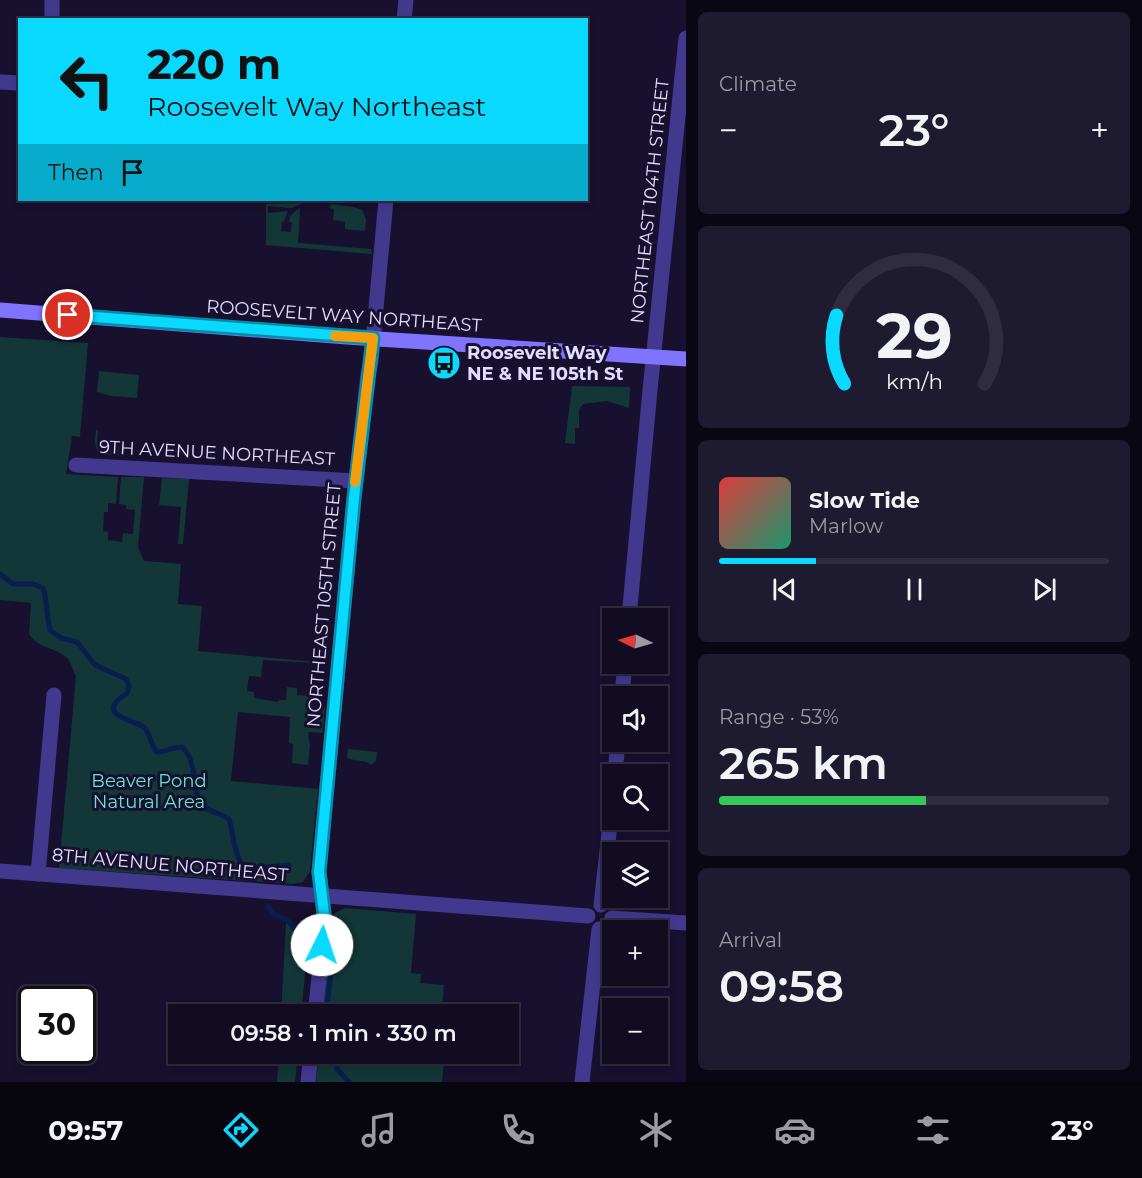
<!DOCTYPE html>
<html lang="en">
<head>
<meta charset="utf-8">
<style>
	:root { --surface:#110c22; --page:#1e1a2f; --text:#f1f3f6; --muted:#9c9ba5; --line:#302c40; --accent:#09d8ff }
	body { margin:0; font-family:Montserrat,sans-serif; background:var(--page); color:var(--text); height:100vh; display:flex; flex-direction:column; font-size:22px; white-space:nowrap }
	* { box-sizing:border-box; margin:0 }
	p { font-size:20px; color:var(--muted) }
	.icon { flex:none; width:33px; height:33px; fill:none; stroke:currentColor; stroke-width:2; stroke-linecap:round; stroke-linejoin:round }
	.map { position:relative; flex:1; overflow:hidden }
	.drawer { display:flex; flex-direction:column; gap:12px; padding:12px; background:#090713; width:456px }
	.drawer>* { flex:none }
	.guide { position:absolute; left:18px; top:18px; width:570px; height:183px; border-radius:0px; box-shadow:0 3px 9px #0003,0 0 0 2px var(--line); background:#09d8ff; color:#111; overflow:hidden }
	.needle { width:39px; rotate:275deg }
	.controls { position:absolute; left:602px; top:608px; display:grid; gap:12px }
	.controls a { display:grid; place-items:center; width:66px; height:66px; border-radius:0px; background:var(--surface); box-shadow:0 3px 9px #0003,0 0 0 2px var(--line); font-size:30px }
	.speed { position:absolute; left:18px; top:986px; display:flex; gap:12px; font-size:30px; font-weight:700; text-align:center }
	.speed>* { display:grid; place-content:center; width:78px; height:78px; border-radius:50%; background:var(--surface); box-shadow:0 3px 9px #0003,0 0 0 2px var(--line); line-height:1 }
	.speed .limit { border:3px solid #111; border-radius:9px; background:#fff; color:#111 }
	.pin { position:absolute; display:grid; place-items:center; width:51px; height:51px; color:#fff; margin:-26px; border:3px solid #fff; border-radius:50%; box-shadow:0 2px 6px #0007 }
	.me { position:absolute; width:66px; margin:-33px; rotate:4deg; stroke-linejoin:round; filter:drop-shadow(0 0 4px #0008) }
	.turn { display:flex; align-items:center; gap:21px; height:126px; padding:0 30px; font-size:27px }
	.turn .icon { width:78px; height:78px; stroke-width:2.5 }
	.turn b { display:block; font-size:42px; line-height:51px }
	.then { display:flex; align-items:center; height:57px; padding:0 30px; background:#0003; gap:12px; font-size:22px }
	.big { font-size:45px; font-weight:600; line-height:1.1 }
	.drawer .widget { flex:1; display:flex; flex-direction:column; justify-content:center; gap:9px; min-width:0; padding:0 21px; border-radius:9px; background:var(--page) }
	.drawer .dial { align-items:center; gap:0 }
	.dial svg { height:156px; overflow:visible; fill:none; stroke:var(--line); stroke-width:7; stroke-linecap:round; text-anchor:middle }
	.dial text { fill:var(--text); stroke:none }
	.song { display:flex; align-items:center; gap:18px }
	.cover { width:72px; height:72px; border-radius:9px; background:linear-gradient(135deg,hsl(0 70% 55%),hsl(160 70% 35%)) }
	.played { height:6px; border-radius:3px; background:linear-gradient(90deg,var(--accent) 25%,var(--line) 25%) }
	.keys { display:flex; justify-content:space-around; direction:ltr }
	.heat { display:flex; justify-content:space-between; align-items:center; font-size:33px; direction:ltr }
	.charge { height:9px; border-radius:4px; background:linear-gradient(90deg,#34c759 53%,var(--line) 0) }
	.trip { position:absolute; left:168px; top:1004px; width:351px; height:60px; border-radius:0px; background:var(--surface); box-shadow:0 3px 9px #0003,0 0 0 2px var(--line); font-weight:600; line-height:60px; text-align:center }
	.menu { display:flex; height:96px; justify-content:space-around; align-items:center; background:#07050e; color:var(--muted) }
	.menu .icon { width:42px; height:42px }
	.menu .current { color:var(--accent) }
	.menu b { font-size:27px; color:var(--text) }
	main { display:flex; flex:1; min-height:0 }
	.map>svg:first-child { display:block }
	.green { fill:#133738 }
	.water { fill:#081e4f }
	.lines { fill:none; stroke-linecap:round; stroke-linejoin:round }
	.stream { stroke:#081e4f; stroke-width:5 }
	.minor { stroke:#42398f; stroke-width:15 }
	.secondary { stroke:#8074ff; stroke-width:15 }
	.route-casing { stroke:#068ca6; stroke-width:15 }
	.route { stroke:#09d8ff; stroke-width:10 }
	.slow { stroke:#f59e0b; stroke-width:10 }
	.labels { text-anchor:middle; dominant-baseline:central; stroke-width:6; stroke-linejoin:round; paint-order:stroke }
	.street-label { font-size:18px; fill:#e3ddff; stroke:#17102e }
	.poi-label { font-size:18px; font-weight:bold; fill:#e3ddff; stroke:#17102e; text-anchor:start }
	.park-label { font-size:18px; fill:#61e7cd; stroke:#17102e }
</style>
</head>
<body>
<main>
<div class="map">
<svg width="686" height="1082" viewBox="0 0 686 1082">
	<rect width="100%" height="100%" fill="#17102e"/>
	<g class="green">
		<path d="M304,203L291,208L268,206V213L288,211L284,221L282,222L281,231L291,232L292,222H289C290,214 294,212 300,208L298,243L371,249L372,254L266,245V204Z"/>
		<path d="M331,204L354,207L362,210L366,219L365,231L345,229V222L333,220L334,209L330,208Z"/>
		<path d="M0,337L88,343L80,437L72,436L66,474L118,477L116,504L108,503V512H104L103,531L108,532V540L122,542L123,533L133,534L135,510L126,509V505L119,504L121,477H144L138,547L144,561L181,564L178,604L202,606L198,651L316,662V663L263,660L261,677L249,676L247,691L254,692V698L278,702L279,700H286L287,687L297,688V695L309,696L308,706L325,707L323,733L308,732L310,745L308,765L292,763L293,744L289,743L290,717L238,712L231,781L318,789L310,871L303,882L292,884L59,868L76,676C73,670 71,662 67,658C54,646 40,650 29,634L31,603L0,600Z"/>
		<path d="M99,371L139,375L137,398L110,396L97,392Z"/>
		<path d="M572,386L630,387L629,408L607,401L583,404L579,410V428H575V444L565,443Z"/>
		<path d="M96,430H98L97,445L126,446L122,456L98,454L95,442Z"/>
		<path d="M162,478L189,479L183,544H178L181,507L159,505Z"/>
		<path d="M348,749L377,752L376,761L371,765C365,759 356,762 347,758Z"/>
		<path d="M345,908L416,914L411,973L421,974L420,983L444,985L442,1006H439L438,1014H419V1010H412L411,1014H322L330,923L335,913Z"/>
		<path d="M286,922L308,947L301,1014H281Z"/>
		<path d="M279,1053H298L295,1082H277Z"/>
		<path d="M319,1053H445L442,1082H316Z"/>
	</g>
	<path class="water" d="M52,993L93,996L92,1014L83,1013L82,999H51Z"/>
	<g class="lines">
		<g class="stream">
			<path d="M0,574L13,584H33L43,588C48,602 46,616 50,630L61,638L77,642L95,665L126,679L129,686L127,693C92,716 135,720 144,727C151,734 150,745 157,752C166,752 172,747 182,747C201,766 188,789 203,805C210,813 221,813 229,819C236,845 233,859 254,879"/>
			<path d="M243,869L289,865"/>
			<path d="M268,906L273,914L287,920L302,936"/>
			<path d="M326,1014L331,973V946"/>
			<path d="M334,1053L337,1069L349,1082"/>
		</g>
		<g class="minor">
			<path d="M52,0V20"/>
			<path d="M404,20L406,0"/>
			<path d="M0,82L20,83"/>
			<path d="M76,465L356,481"/>
			<path d="M629,618L650,390L686,38"/>
			<path d="M622,696L625,663"/>
			<path d="M615,774L618,741"/>
			<path d="M0,871L588,916"/>
			<path d="M38,874L54,695"/>
			<path d="M601,905L612,806"/>
			<path d="M612,918L686,923"/>
			<path d="M315,1014L325,922L319,872L354,498L368,374L371,362L386,200"/>
			<path d="M308,1082L311,1053"/>
			<path d="M582,1082L599,929"/>
		</g>
		<path class="secondary" d="M0,310L347,337L686,359"/>
	</g>
	<g class="lines">
		<g class="route-casing">
			<path id="route" d="M68,315L373,338L354,498L319,872L325,922L322,945"/>
		</g>
		<use href="#route" class="route"/>
		<path class="slow" d="M335,336L373,338L355,482"/>
	</g>
	<defs>
		<g id="bus-disc" transform="scale(1.725)"><circle r="9.5" fill="#09d8ff" stroke="#17102e"/><path d="M-5-6H5V4H4V6H2V4H-2V6H-4V4H-5ZM-3.5-4V0h7V-4ZM-3.5 1.2v1.5H-2V1.2ZM2 1.2v1.5H3.5V1.2Z" fill="#111"/></g>
	</defs>
	<g fill-rule="evenodd">
		<use href="#bus-disc" x="444" y="363"/>
	</g>
	<g class="labels">
		<g class="street-label">
			<text transform="translate(650 201) rotate(-84)">NORTHEAST 104TH STREET</text>
			<text transform="translate(344 316) rotate(4)">ROOSEVELT WAY NORTHEAST</text>
			<text transform="translate(217 453) rotate(3)">9TH AVENUE NORTHEAST</text>
			<text transform="translate(324 605) rotate(-85)">NORTHEAST 105TH STREET</text>
			<text transform="translate(170 865) rotate(5)">8TH AVENUE NORTHEAST</text>
		</g>
		<g class="poi-label">
			<text x="467" y="353">Roosevelt Way<tspan x="467" dy="21">NE &amp; NE 105th St</tspan></text>
		</g>
		<g class="park-label">
			<text x="149" y="781">Beaver Pond<tspan x="149" dy="21">Natural Area</tspan></text>
		</g>
	</g>
</svg>
<div class="controls">
<a><svg class="needle" viewBox="-14 -14 28 28"><path d="M0-13l5 13h-10z" fill="#e53935"/><path d="M0 13l5-13h-10z" fill="#9c9ba5"/></svg></a>
<a><svg class="icon" aria-label="sound" viewBox="0 0 24 24"><path d="M4 9h4l5-4v14l-5-4H4zM17 9q2 3 0 6"/></svg></a>
<a><svg class="icon" aria-label="search" viewBox="0 0 24 24"><circle cx="10" cy="10" r="6"/><path d="M15 15l6 6"/></svg></a>
<a><svg class="icon" aria-label="layers" viewBox="0 0 24 24"><path d="M12 4l9 5-9 5-9-5zM3 14l9 5 9-5"/></svg></a>
<a>+</a>
<a>−</a>
</div>
<div class="speed"><div class="limit">30</div></div>
<div class="pin" style="left:68px;top:315px;background:#d93025"><svg class="icon" aria-label="arrive" viewBox="0 0 24 24"><path d="M6 21V4h12l-3 4 3 4H6"/></svg></div>
<svg class="me" style="left:322px;top:945px" viewBox="-20 -20 40 40"><circle r="19" fill="#fff"/><path d="M0-13L10 11 0 6-10 11z" fill="#09d8ff"/></svg>
<div class="trip">09:58 · 1 min · 330 m</div>
<div class="guide">
<div class="turn"><svg class="icon" aria-label="left" viewBox="0 0 24 24"><path d="M17 20v-9H6M10 6l-5 5 5 5"/></svg><div><b>220 m</b>Roosevelt Way Northeast</div></div>
<div class="then">Then<svg class="icon" aria-label="arrive" viewBox="0 0 24 24"><path d="M6 21V4h12l-3 4 3 4H6"/></svg></div>
</div>
</div>
<section class="drawer">
<div class="widget"><p>Climate</p>
<div class="heat"><a>−</a><b class="big">23°</b><a>+</a></div>
</div>
<div class="widget dial"><svg viewBox="0 0 100 80">
<path d="M14 69A42 42 0 1 1 86 69"/>
<path d="M14 69A42 42 0 0 1 10 34" stroke="#09d8ff"/>
<text x="50" y="56" font-size="32" font-weight="700">29</text>
<text x="50" y="72" font-size="11">km/h</text>
</svg></div>
<div class="widget">
<div class="song"><i class="cover"></i><div><b>Slow Tide</b><p>Marlow</p></div></div>
<div class="played"></div>
<div class="keys"><svg class="icon" aria-label="previous" viewBox="0 0 24 24"><path d="M18 5L8 12l10 7zM5 5v14"/></svg><svg class="icon" aria-label="pause" viewBox="0 0 24 24"><path d="M8 5v14M16 5v14"/></svg><svg class="icon" aria-label="next" viewBox="0 0 24 24"><path d="M6 5l10 7-10 7zM19 5v14"/></svg></div>
</div>
<div class="widget"><p>Range · 53%</p><b class="big">265 km</b><div class="charge"></div></div>
<div class="widget"><p>Arrival</p><b class="big">09:58</b></div>
</section>
</main>
<nav class="menu">
<b>09:57</b>
<svg class="icon current" aria-label="directions" viewBox="0 0 24 24"><path d="M12 3l9 9-9 9-9-9zM9 14v-3h6M13 9l2 2-2 2"/></svg>
<svg class="icon" aria-label="music" viewBox="0 0 24 24"><path d="M9 18V5l10-2v13"/><circle cx="6" cy="18" r="3"/><circle cx="16" cy="16" r="3"/></svg>
<svg class="icon" aria-label="phone" viewBox="0 0 24 24"><path d="M5 4h4l2 5-3 2q2 4 5 5l2-3 5 2v4C11 20 4 13 5 4z"/></svg>
<svg class="icon" aria-label="climate" viewBox="0 0 24 24"><path d="M12 3v18M4 7l16 10M4 17L20 7"/></svg>
<svg class="icon" aria-label="car" viewBox="0 0 24 24"><path d="M5 17H2v-5l4-1 3-4h7l3 4 3 1v5h-3M9 17h6M6 11h13"/><circle cx="7" cy="17" r="2"/><circle cx="17" cy="17" r="2"/></svg>
<svg class="icon" aria-label="filters" viewBox="0 0 24 24"><path d="M4 7h16M4 17h16"/><circle cx="9" cy="7" r="2"/><circle cx="15" cy="17" r="2"/></svg>
<b>23°</b>
</nav>
</body>
</html>
